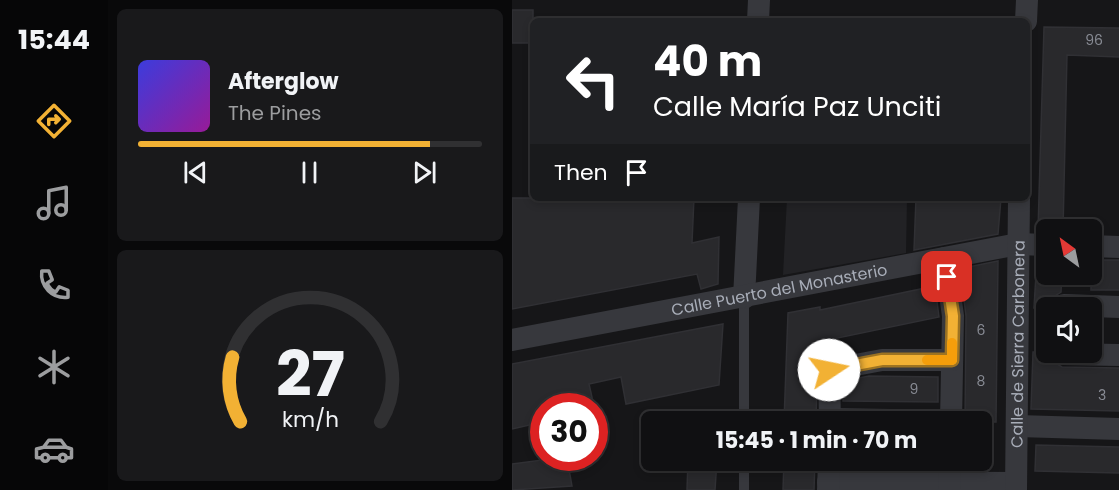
<!DOCTYPE html>
<html lang="en">
<head>
<meta charset="utf-8">
<style>
	:root { --surface:#101012; --page:#19191b; --text:#f1f3f6; --muted:#9c9d9f; --line:#303032; --accent:#f2b134 }
	body { margin:0; font-family:Poppins,sans-serif; background:var(--page); color:var(--text); height:100vh; display:flex; flex-direction:column; font-size:22px; white-space:nowrap }
	* { box-sizing:border-box; margin:0 }
	p { font-size:20px; color:var(--muted) }
	.icon { flex:none; width:33px; height:33px; fill:none; stroke:currentColor; stroke-width:2; stroke-linecap:round; stroke-linejoin:round }
	.map { position:relative; flex:1; overflow:hidden }
	.panel { display:flex; flex-direction:column; gap:9px; padding:9px; background:#09090a; width:404px }
	.panel>* { flex:none }
	.hud { position:absolute; left:18px; top:18px; width:500px; height:183px; border-radius:9px; box-shadow:0 3px 9px #0003,0 0 0 2px var(--line); background:#202124; color:#fff; overflow:hidden }
	.needle { width:39px; rotate:327deg }
	.controls { position:absolute; left:524px; top:219px; display:grid; gap:12px }
	.controls a { display:grid; place-items:center; width:66px; height:66px; border-radius:9px; background:var(--surface); box-shadow:0 3px 9px #0003,0 0 0 2px var(--line); font-size:30px }
	.speed { position:absolute; left:18px; top:393px; display:flex; gap:12px; font-size:30px; font-weight:700; text-align:center }
	.speed>* { display:grid; place-content:center; width:78px; height:78px; border-radius:50%; background:var(--surface); box-shadow:0 3px 9px #0003,0 0 0 2px var(--line); line-height:1 }
	.speed .limit { border:9px solid #d22; background:#fff; color:#111 }
	.pin { position:absolute; display:grid; place-items:center; width:51px; height:51px; color:#fff; margin:-26px; border-radius:12px; box-shadow:0 3px 9px #0006 }
	.me { position:absolute; width:66px; margin:-33px; rotate:79deg; stroke-linejoin:round; filter:drop-shadow(0 0 4px #0008) }
	.turn { display:flex; align-items:center; gap:21px; height:126px; padding:0 24px; font-size:27px }
	.turn .icon { width:78px; height:78px; stroke-width:2.5 }
	.turn b { display:block; font-size:42px; line-height:51px }
	.then { display:flex; align-items:center; height:57px; padding:0 24px; background:#0003; gap:12px; font-size:22px }
	.panel .tile { flex:1; display:flex; flex-direction:column; justify-content:center; gap:9px; min-width:0; padding:0 21px; border-radius:9px; background:var(--page) }
	.panel .dial { align-items:center; gap:0 }
	.dial svg { height:156px; overflow:visible; fill:none; stroke:var(--line); stroke-width:7; stroke-linecap:round; text-anchor:middle }
	.dial text { fill:var(--text); stroke:none }
	.song { display:flex; align-items:center; gap:18px }
	.cover { width:72px; height:72px; border-radius:9px; background:linear-gradient(135deg,hsl(240 70% 55%),hsl(300 70% 35%)) }
	.played { height:6px; border-radius:3px; background:linear-gradient(90deg,var(--accent) 85%,var(--line) 85%) }
	.keys { display:flex; justify-content:space-around; direction:ltr }
	.trip { position:absolute; left:129px; top:411px; width:351px; height:60px; border-radius:9px; background:var(--surface); box-shadow:0 3px 9px #0003,0 0 0 2px var(--line); font-weight:700; line-height:60px; text-align:center }
	main { display:flex; flex:1; min-height:0 }
	.menu { display:flex; flex-direction:column; width:108px; justify-content:space-around; align-items:center; background:#060607; color:var(--muted) }
	.menu .icon { width:42px; height:42px }
	.menu .current { color:var(--accent) }
	.menu b { font-size:27px; color:var(--text) }
	.map>svg:first-child { display:block }
	.built { fill:#222225 }
	.building { fill:#29292c; stroke:#303034; stroke-width:1.5 }
	.lines { fill:none; stroke-linecap:round; stroke-linejoin:round }
	.lane { stroke:#37383d; stroke-width:10 }
	.street { stroke:#37383d; stroke-width:22 }
	.route-casing { stroke:#9d7322; stroke-width:15 }
	.route { stroke:#f2b134; stroke-width:10 }
	.slow { stroke:#f59e0b; stroke-width:10 }
	.labels { text-anchor:middle; dominant-baseline:central; stroke-width:6; stroke-linejoin:round; paint-order:stroke }
	.number-label { font-size:14px; fill:#888b94 }
	.street-label { font-size:16px; fill:#a8adb8; stroke:#111113 }
</style>
</head>
<body>
<main>
<nav class="menu">
<b>15:44</b>
<svg class="icon current" aria-label="directions" viewBox="0 0 24 24"><path d="M12 3l9 9-9 9-9-9zM9 14v-3h6M13 9l2 2-2 2"/></svg>
<svg class="icon" aria-label="music" viewBox="0 0 24 24"><path d="M9 18V5l10-2v13"/><circle cx="6" cy="18" r="3"/><circle cx="16" cy="16" r="3"/></svg>
<svg class="icon" aria-label="phone" viewBox="0 0 24 24"><path d="M5 4h4l2 5-3 2q2 4 5 5l2-3 5 2v4C11 20 4 13 5 4z"/></svg>
<svg class="icon" aria-label="climate" viewBox="0 0 24 24"><path d="M12 3v18M4 7l16 10M4 17L20 7"/></svg>
<svg class="icon" aria-label="car" viewBox="0 0 24 24"><path d="M5 17H2v-5l4-1 3-4h7l3 4 3 1v5h-3M9 17h6M6 11h13"/><circle cx="7" cy="17" r="2"/><circle cx="17" cy="17" r="2"/></svg>
</nav>
<section class="panel">
<div class="tile">
<div class="song"><i class="cover"></i><div><b>Afterglow</b><p>The Pines</p></div></div>
<div class="played"></div>
<div class="keys"><svg class="icon" aria-label="previous" viewBox="0 0 24 24"><path d="M18 5L8 12l10 7zM5 5v14"/></svg><svg class="icon" aria-label="pause" viewBox="0 0 24 24"><path d="M8 5v14M16 5v14"/></svg><svg class="icon" aria-label="next" viewBox="0 0 24 24"><path d="M6 5l10 7-10 7zM19 5v14"/></svg></div>
</div>
<div class="tile dial"><svg viewBox="0 0 100 80">
<path d="M14 69A42 42 0 1 1 86 69"/>
<path d="M14 69A42 42 0 0 1 10 36" stroke="#f2b134"/>
<text x="50" y="56" font-size="32" font-weight="700">27</text>
<text x="50" y="72" font-size="11">km/h</text>
</svg></div>
</section>
<div class="map">
<svg width="608" height="490" viewBox="0 0 608 490">
	<rect width="100%" height="100%" fill="#161618"/>
	<path class="built" d="M275,198H395L394,253L271,275Z"/>
	<g class="building">
		<rect x="0" y="10" width="21" height="33"/>
		<path d="M532,27L608,28V57L555,55L551,230H526Z"/>
		<path d="M0,198H182L180,243L207,237L206,284L189,289L185,274L0,309Z"/>
		<path d="M404,198H489L486,234L402,250Z"/>
		<rect x="579" y="260" width="29" height="30"/>
		<path d="M486,261L484,422H453L454,316L450,283L451,268Z"/>
		<path d="M524,274H550L549,292L540,298L539,308H522Z"/>
		<path d="M423,286L427,317L306,342L304,422H272L276,313L308,307V310Z"/>
		<path d="M211,324L207,385L114,404L109,377L77,384L82,406H28L31,422L0,429V364Z"/>
		<path d="M521,352H538L540,361L550,367L608,368V411L519,409Z"/>
		<path d="M357,376L426,377V402L331,401V381Z"/>
		<path d="M524,445L608,447V473L523,471Z"/>
		<path d="M46,458H55L60,486L0,490V464Z"/>
		<path d="M176,460H205L203,490H175Z"/>
		<path d="M272,460H303L302,490H271Z"/>
	</g>
	<g class="lines">
		<g class="lane">
			<path d="M232,298V422"/>
			<path d="M232,460V490"/>
		</g>
		<g class="street">
			<path d="M246,21L247,0"/>
			<path d="M514,21L515,0"/>
			<path d="M579,246L608,247"/>
			<path d="M433,258L441,316L439,422"/>
			<path d="M232,298L237,198"/>
			<path d="M552,305L608,307"/>
			<path id="s1" d="M0,340L506,244L534,245"/>
			<path d="M551,354L608,355"/>
			<path d="M318,419L439,421"/>
			<path d="M318,422L317,370L370,360H440"/>
			<path d="M506,426L608,429"/>
			<path d="M316,482L504,483"/>
			<path d="M316,490L317,460"/>
			<path d="M437,490L438,460"/>
			<path id="s2" d="M504,490L507,198"/>
		</g>
	</g>
	<g class="lines">
		<g class="route-casing">
			<path id="route" d="M317,370L370,360H440L441,316L435,277"/>
		</g>
		<use href="#route" class="route"/>
		<path class="slow" d="M415,360H440V343"/>
	</g>
	<g class="labels">
		<g class="number-label">
			<text x="582" y="40">96</text>
			<text x="469" y="330">6</text>
			<text x="469" y="381">8</text>
			<text x="402" y="389">9</text>
			<text x="590" y="395">3</text>
		</g>
		<g class="street-label">
			<text stroke="none"><textPath href="#s1" startOffset="272">Calle Puerto del Monasterio</textPath></text>
			<text stroke="none"><textPath href="#s2" startOffset="146">Calle de Sierra Carbonera</textPath></text>
		</g>
	</g>
</svg>
<div class="controls">
<a><svg class="needle" viewBox="-14 -14 28 28"><path d="M0-13l5 13h-10z" fill="#e53935"/><path d="M0 13l5-13h-10z" fill="#9c9d9f"/></svg></a>
<a><svg class="icon" aria-label="sound" viewBox="0 0 24 24"><path d="M4 9h4l5-4v14l-5-4H4zM17 9q2 3 0 6"/></svg></a>
</div>
<div class="speed"><div class="limit">30</div></div>
<div class="pin" style="left:435px;top:277px;background:#d93025"><svg class="icon" aria-label="arrive" viewBox="0 0 24 24"><path d="M6 21V4h12l-3 4 3 4H6"/></svg></div>
<svg class="me" style="left:317px;top:370px" viewBox="-20 -20 40 40"><circle r="19" fill="#fff"/><path d="M0-13L10 11 0 6-10 11z" fill="#f2b134"/></svg>
<div class="trip">15:45 · 1 min · 70 m</div>
<div class="hud">
<div class="turn"><svg class="icon" aria-label="left" viewBox="0 0 24 24"><path d="M17 20v-9H6M10 6l-5 5 5 5"/></svg><div><b>40 m</b>Calle María Paz Unciti</div></div>
<div class="then">Then<svg class="icon" aria-label="arrive" viewBox="0 0 24 24"><path d="M6 21V4h12l-3 4 3 4H6"/></svg></div>
</div>
</div>
</main>
</body>
</html>
